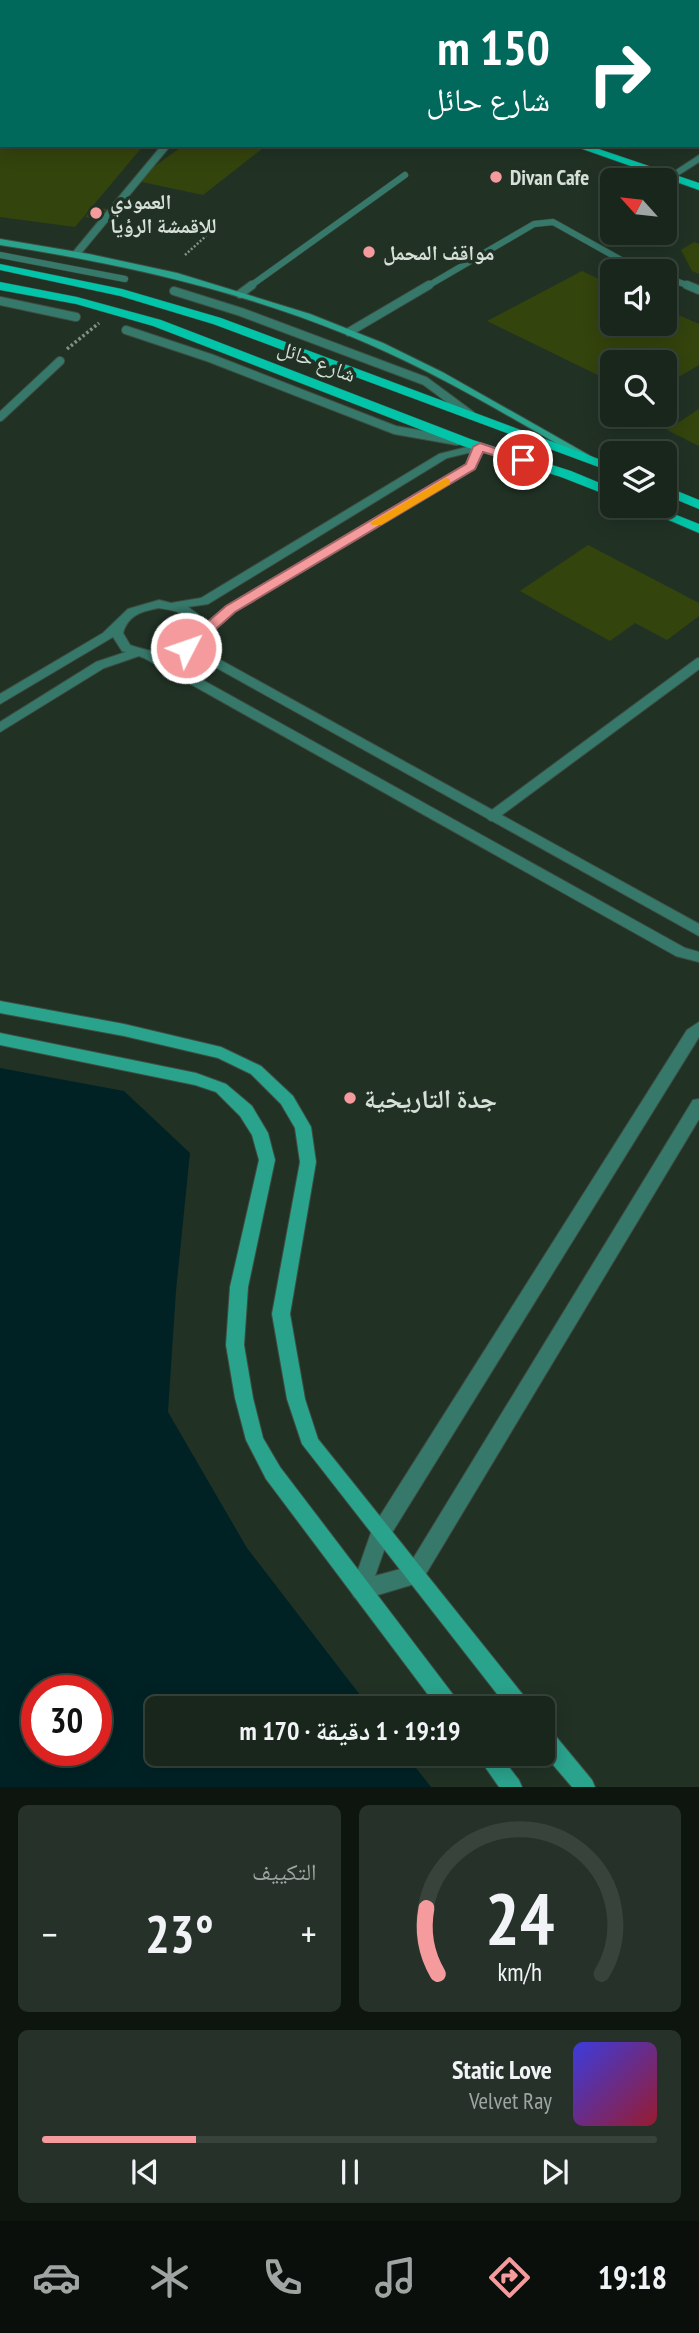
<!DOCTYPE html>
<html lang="ar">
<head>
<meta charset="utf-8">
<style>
	:root { --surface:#19261c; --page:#263229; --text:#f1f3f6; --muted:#9fa5a3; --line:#37433b; --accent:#f59b9d }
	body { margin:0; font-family:"PT Sans Narrow","Noto Naskh Arabic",sans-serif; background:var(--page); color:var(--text); direction:rtl; height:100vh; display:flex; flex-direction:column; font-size:26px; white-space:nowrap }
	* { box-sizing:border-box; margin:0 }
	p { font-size:23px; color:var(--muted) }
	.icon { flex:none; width:38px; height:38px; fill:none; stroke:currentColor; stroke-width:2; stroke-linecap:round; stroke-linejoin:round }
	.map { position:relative; height:1787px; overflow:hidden; direction:ltr }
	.details { display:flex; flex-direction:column; gap:18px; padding:18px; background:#0e150f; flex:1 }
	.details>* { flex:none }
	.banner { position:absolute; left:0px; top:0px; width:700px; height:147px; box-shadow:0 4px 18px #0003,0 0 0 2px var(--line); direction:rtl; background:#00695c; color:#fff; overflow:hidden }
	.needle { width:46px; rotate:297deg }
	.fabs { position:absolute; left:600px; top:168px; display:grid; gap:14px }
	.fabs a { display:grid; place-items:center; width:77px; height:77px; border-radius:10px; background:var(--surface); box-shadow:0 4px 18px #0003,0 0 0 2px var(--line); font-size:35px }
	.speed { position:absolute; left:21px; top:1675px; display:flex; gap:14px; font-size:35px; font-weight:700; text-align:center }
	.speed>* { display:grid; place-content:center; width:91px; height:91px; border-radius:50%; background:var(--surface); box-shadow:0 4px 18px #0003,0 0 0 2px var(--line); line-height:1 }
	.speed .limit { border:10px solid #d22; background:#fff; color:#111 }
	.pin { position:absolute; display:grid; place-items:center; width:60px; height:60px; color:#fff; margin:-30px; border:4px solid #fff; border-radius:50%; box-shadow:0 2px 7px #0007 }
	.me { position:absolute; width:77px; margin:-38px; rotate:49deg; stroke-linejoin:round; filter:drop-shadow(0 0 5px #0008) }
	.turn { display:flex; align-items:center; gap:24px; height:147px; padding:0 35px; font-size:32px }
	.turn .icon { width:91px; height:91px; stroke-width:2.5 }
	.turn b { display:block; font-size:49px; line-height:60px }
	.big { font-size:52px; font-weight:700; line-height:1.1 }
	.details .tile { flex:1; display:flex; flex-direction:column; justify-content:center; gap:10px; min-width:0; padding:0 24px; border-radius:10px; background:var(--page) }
	.details .dial { align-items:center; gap:0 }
	.dial svg { height:182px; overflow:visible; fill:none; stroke:var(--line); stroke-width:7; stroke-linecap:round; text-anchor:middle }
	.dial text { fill:var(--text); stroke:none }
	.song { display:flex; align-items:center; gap:21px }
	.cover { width:84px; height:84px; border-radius:10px; background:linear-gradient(135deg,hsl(240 70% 55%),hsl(350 70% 35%)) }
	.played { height:7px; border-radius:4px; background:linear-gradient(90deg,var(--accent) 25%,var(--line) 25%) }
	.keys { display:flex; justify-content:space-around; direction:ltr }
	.heat { display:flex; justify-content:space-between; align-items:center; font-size:38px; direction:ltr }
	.details .tiles { flex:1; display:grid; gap:18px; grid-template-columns:1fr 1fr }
	.tile:last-child { grid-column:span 2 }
	.trip { position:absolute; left:145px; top:1696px; width:410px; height:70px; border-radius:10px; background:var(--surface); box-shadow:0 4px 18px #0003,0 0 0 2px var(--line); font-weight:700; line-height:70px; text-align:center; direction:rtl }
	.dock { display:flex; height:112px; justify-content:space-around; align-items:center; background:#0a0f0b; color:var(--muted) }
	.dock .icon { width:49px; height:49px }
	.dock .current { color:var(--accent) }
	.dock b { font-size:32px; color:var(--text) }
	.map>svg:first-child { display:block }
	.water { fill:#002225; fill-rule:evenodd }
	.building { fill:#34440d }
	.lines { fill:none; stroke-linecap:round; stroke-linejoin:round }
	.lane-far2-casing { stroke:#3e4e42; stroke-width:7 }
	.lane-far1-casing { stroke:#3e4e42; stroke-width:10 }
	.lane-casing { stroke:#3e4e42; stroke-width:12 }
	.street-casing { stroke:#3e4e42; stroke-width:2 }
	.secondary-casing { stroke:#3e4e42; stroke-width:2 }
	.primary-casing { stroke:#3e4e42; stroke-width:1 }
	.path-far1 { stroke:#849187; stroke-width:2.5; stroke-dasharray:2 2; stroke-linecap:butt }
	.path { stroke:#849187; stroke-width:3.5; stroke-dasharray:2.5 2.5; stroke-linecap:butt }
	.lane-far2 { stroke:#36796b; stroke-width:6 }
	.lane-far1 { stroke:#36796b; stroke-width:8 }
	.lane { stroke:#36796b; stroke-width:10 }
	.street { fill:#36796b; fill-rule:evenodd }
	.secondary { fill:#2aa38d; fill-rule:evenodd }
	.primary { fill:#01c4a8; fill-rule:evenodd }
	.route { fill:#f59b9d; stroke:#9f6566; stroke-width:2 }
	.slow { fill:#f59e0b }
	.poi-dot { fill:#f59b9d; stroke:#213225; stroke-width:2.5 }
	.labels { text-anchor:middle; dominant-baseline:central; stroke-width:7; stroke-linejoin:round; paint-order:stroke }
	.far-poi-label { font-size:21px; font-weight:bold; fill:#d6e0d8; stroke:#213225; text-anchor:start }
	.far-street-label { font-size:21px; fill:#d6e0d8; stroke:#213225 }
	.poi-label { font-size:26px; font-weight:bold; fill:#d6e0d8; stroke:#213225; text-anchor:start }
</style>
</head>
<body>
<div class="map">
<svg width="699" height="1787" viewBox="0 0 699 1787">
	<rect width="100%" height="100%" fill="#213225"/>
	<path class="water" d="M0,1068L124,1091L190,1153L176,1291L168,1412L247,1548L370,1708H158V1754H405L431,1787H0ZM37,1690H96V1750H37Z"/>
	<g class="building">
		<path d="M0,145H140L143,146L75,227L0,217Z"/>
		<path d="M184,145H267L203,195L142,182L144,174Z"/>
		<path d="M94,207L107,209L99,219L85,217Z"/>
		<path d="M694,242L699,244V274L692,271L681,250Z"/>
		<path d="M582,271L612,285V324H665V309L699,324V365L665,385V362H612V382L487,321Z"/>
		<path d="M699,409V446L667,430Z"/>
		<path d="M588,545L699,603V616L667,640L635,623L610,641L520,591Z"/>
	</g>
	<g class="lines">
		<g class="lane-far2-casing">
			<g id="lane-far2">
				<path d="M0,255L125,279"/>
				<path d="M665,277L692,287"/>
				<path d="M249,287L405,175"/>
				<path d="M426,287L534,224L553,222L623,261L649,271"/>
			</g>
		</g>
		<g class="lane-far1-casing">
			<g id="lane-far1">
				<path d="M687,285L699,290"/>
				<path d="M174,291L241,312L425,381L471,415"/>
				<path d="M240,294L252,285"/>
				<path d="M0,301L76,317"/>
				<path d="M126,330L210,358L395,430L457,441"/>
				<path d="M349,332L429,285"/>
				<path d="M0,417L60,361"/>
			</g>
		</g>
		<g class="lane-casing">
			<path id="lane" d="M492,816L699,663"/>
		</g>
		<g class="street-casing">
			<g id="street">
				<path d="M208,0H250L252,2H210Z"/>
				<rect x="366" y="0" width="8" height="2"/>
				<path d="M555,0H563L555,2Z"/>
				<rect x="698" y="13" width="1" height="4"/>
				<rect x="0" y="113" width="2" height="5"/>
				<path d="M162,145H171L79,256H73V252Z"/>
				<path d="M699,155V162L674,178L667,176Z"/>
				<path d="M479,444L484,447L475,468L234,612L200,641L206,652L699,924V936L197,657L192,647L187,651L163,658L685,948L699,952V962L676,956L144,658L139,656L104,668L0,732V722L96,662L126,652L122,651L113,637L0,704V694L103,633L128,609L159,600L171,603L201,598L439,454ZM472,452L466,464L226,606L203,626L199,615L188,607L208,604L447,458ZM159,608C169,610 184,611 190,621C199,636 176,649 164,651C152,652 142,649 130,645L123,633C128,615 142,611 159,608Z"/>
				<path d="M699,1022V1037L388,1539L375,1576L408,1567L693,1100L699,1099V1119L421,1582L361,1600L354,1597L351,1590L373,1527L687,1030Z"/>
			</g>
		</g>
		<g class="secondary-casing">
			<g id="secondary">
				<path d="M0,239L89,254L177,273L310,314L383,343L444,373L594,458L593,460H585C507,415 429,368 345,334C234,289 118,263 0,245Z"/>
				<path d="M0,1001L124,1024L221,1047L261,1066L293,1096L311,1127L316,1162L290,1314L305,1399L318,1439L528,1701L531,1708H508L302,1444L287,1399L272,1314L300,1162L295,1128L281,1104L251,1074L218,1058L124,1036L0,1013Z"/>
				<path d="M0,1033L196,1073L226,1084L252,1106L268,1133L275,1160L248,1287L244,1345L253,1398L263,1438L280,1467L458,1701L461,1708H438L266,1479L246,1440L235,1398L226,1345L230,1287L259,1160L252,1135L240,1116L216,1092L195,1085L0,1045Z"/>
				<path d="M542,1725L549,1728L592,1780L595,1787H572L542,1752Z"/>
				<path d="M476,1754H499L519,1780L522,1787H499Z"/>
			</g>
		</g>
		<g class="primary-casing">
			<g id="primary">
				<rect x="0" y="43" width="2" height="6"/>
				<path d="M571,145H587L699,183V190Z"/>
				<path d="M0,264L122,289L221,318L612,464V472L213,324L120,296L0,270Z"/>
				<path d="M0,282L77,297L161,320L473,440L571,471L612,488V497L561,477L463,446L153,326L76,304L0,290Z"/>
				<path d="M665,486L699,500V509L665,495Z"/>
				<path d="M636,506H654L699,524V533Z"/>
			</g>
		</g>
		<path class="path-far1" d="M185,255L206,236"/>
		<path class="path" d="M67,349L99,323"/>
		<use href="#lane-far2" class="lane-far2"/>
		<use href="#lane-far1" class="lane-far1"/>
		<use href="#lane" class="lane"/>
		<use href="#street" class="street"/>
		<use href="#secondary" class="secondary"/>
		<use href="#primary" class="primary"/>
	</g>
	<path class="route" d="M480,443L529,460L523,464L483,452L475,469L235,612L191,651H181V645L226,606L466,464L473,447Z"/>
	<path class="slow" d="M446,478L450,479V484L381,525H372L370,523Z"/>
	<g class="poi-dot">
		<circle cx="496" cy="177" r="7"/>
		<circle cx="96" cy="213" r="7"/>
		<circle cx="369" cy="252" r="7"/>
		<circle cx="350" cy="1098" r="7"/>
	</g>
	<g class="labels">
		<g class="far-poi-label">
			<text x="510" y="177">Divan Cafe</text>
			<text x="110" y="201">العمودي<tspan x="110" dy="24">للاقمشة الرؤيا</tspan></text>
			<text x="383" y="252">مواقف المحمل</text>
		</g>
		<g class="far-street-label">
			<text transform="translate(317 361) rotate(21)">شارع حائل</text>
		</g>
		<g class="poi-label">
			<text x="364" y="1098">جدة التاريخية</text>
		</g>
	</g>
</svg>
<div class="fabs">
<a><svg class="needle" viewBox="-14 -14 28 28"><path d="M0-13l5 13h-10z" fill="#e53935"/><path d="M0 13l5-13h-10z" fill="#9fa5a3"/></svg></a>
<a><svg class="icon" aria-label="sound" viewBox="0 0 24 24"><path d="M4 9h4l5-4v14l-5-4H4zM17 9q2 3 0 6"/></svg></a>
<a><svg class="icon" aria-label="search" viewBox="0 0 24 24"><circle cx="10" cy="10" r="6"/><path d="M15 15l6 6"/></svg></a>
<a><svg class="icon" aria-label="layers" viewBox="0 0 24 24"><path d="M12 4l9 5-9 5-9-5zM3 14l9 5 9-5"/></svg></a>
</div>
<div class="speed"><div class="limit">30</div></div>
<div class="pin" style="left:523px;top:460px;background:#d93025"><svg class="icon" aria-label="arrive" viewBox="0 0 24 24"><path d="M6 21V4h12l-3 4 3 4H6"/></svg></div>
<svg class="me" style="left:186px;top:648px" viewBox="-20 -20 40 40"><circle r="17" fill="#f59b9d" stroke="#fff" stroke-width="3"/><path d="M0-11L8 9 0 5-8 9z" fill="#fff"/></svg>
<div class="trip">19:19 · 1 دقيقة · 170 m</div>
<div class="banner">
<div class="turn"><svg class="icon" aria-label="right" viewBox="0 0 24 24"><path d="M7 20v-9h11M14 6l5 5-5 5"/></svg><div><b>150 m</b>شارع حائل</div></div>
</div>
</div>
<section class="details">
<div class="tiles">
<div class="tile dial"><svg viewBox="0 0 100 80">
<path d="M14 69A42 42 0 1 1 86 69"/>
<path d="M14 69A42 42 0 0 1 9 40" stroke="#f59b9d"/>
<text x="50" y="56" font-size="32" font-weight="700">24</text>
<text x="50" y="72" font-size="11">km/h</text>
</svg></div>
<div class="tile"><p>التكييف</p>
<div class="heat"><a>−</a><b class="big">23°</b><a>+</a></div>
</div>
<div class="tile">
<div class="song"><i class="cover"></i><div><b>Static Love</b><p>Velvet Ray</p></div></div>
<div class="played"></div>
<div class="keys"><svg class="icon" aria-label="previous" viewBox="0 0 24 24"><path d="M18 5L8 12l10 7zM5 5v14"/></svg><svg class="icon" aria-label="pause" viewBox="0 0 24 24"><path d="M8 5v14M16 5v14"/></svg><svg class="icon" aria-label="next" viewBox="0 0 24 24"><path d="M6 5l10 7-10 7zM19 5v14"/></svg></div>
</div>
</div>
</section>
<nav class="dock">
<b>19:18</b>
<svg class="icon current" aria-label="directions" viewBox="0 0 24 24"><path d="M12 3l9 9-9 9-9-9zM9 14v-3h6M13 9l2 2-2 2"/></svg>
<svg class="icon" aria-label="music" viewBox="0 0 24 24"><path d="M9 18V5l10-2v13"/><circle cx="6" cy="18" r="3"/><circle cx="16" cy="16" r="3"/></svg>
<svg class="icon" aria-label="phone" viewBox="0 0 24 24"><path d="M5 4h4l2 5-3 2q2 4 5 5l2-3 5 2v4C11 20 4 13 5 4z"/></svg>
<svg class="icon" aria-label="climate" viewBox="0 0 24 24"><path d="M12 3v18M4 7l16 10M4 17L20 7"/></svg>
<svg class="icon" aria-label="car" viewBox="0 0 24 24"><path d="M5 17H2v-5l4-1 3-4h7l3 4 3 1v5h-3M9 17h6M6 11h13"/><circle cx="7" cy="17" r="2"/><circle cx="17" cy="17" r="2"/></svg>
</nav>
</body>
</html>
